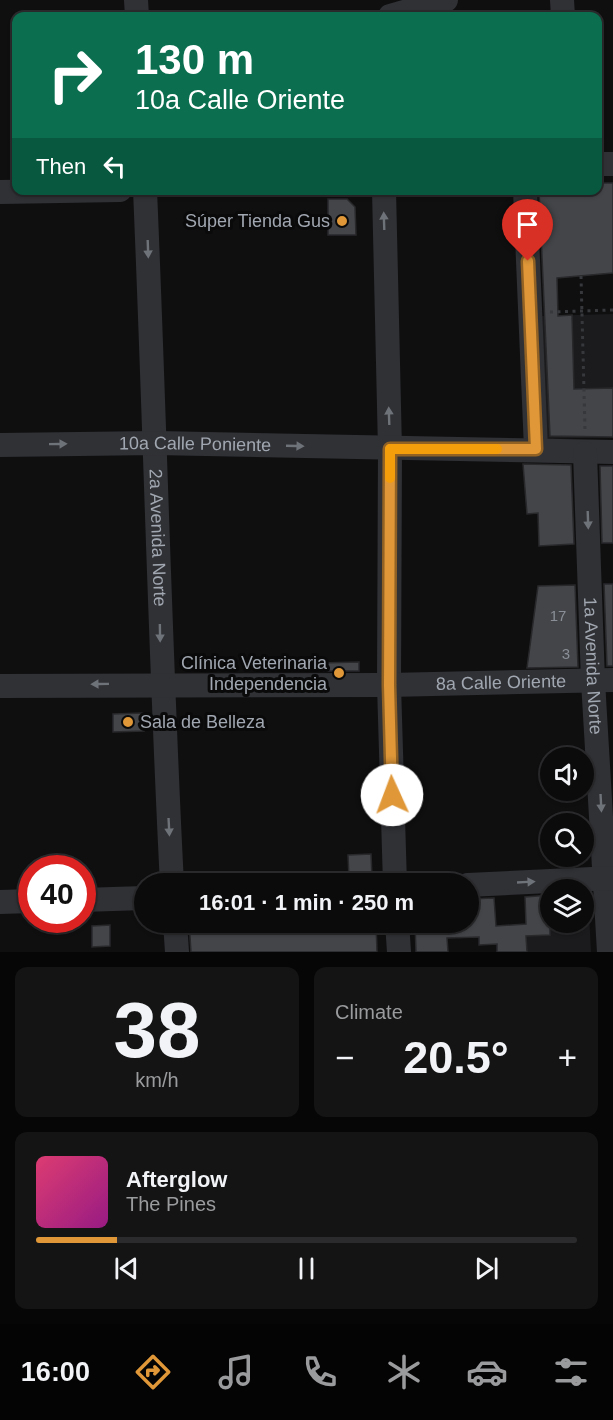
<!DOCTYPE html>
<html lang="en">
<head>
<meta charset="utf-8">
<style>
	:root { --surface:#0b0b0c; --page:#141415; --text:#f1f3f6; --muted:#9a9b9d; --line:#2b2b2d; --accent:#df9738 }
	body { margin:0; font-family:Arial,sans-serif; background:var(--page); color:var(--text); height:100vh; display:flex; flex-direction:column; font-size:22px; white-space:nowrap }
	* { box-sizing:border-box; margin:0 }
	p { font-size:20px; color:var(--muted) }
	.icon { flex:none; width:33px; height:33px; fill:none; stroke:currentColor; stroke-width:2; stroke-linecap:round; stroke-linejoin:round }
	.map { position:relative; height:952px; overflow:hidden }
	.sheet { display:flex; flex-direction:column; gap:15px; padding:15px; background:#060607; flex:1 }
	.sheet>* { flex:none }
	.top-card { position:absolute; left:12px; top:12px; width:590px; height:183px; border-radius:12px; box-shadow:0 2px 4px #0004,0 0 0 2px var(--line); background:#0b6e4f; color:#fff; overflow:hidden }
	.tools { position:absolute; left:540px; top:747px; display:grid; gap:12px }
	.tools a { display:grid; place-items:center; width:54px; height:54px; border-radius:50%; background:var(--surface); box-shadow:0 2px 4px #0004,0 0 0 2px var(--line); font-size:30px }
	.speed { position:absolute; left:18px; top:855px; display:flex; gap:12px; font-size:30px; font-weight:700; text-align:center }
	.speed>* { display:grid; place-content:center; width:78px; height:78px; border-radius:50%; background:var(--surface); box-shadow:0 2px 4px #0004,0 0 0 2px var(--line); line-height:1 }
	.speed .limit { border:9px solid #d22; background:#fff; color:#111 }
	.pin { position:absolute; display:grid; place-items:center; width:51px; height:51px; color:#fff; margin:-62px -26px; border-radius:50% 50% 50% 0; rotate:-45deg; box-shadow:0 0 6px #0007 }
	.pin .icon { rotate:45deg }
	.me { position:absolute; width:66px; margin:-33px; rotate:358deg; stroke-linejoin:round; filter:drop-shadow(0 0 4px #0008) }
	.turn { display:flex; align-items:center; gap:21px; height:126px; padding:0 24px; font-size:27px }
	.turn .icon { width:78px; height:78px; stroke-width:2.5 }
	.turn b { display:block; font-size:42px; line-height:51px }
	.then { display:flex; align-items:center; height:57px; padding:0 24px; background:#0003; gap:12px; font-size:22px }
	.big { font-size:45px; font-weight:700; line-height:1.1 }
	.sheet .widget { flex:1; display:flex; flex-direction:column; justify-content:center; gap:9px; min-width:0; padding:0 21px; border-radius:12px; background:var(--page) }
	.sheet .dial { align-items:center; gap:0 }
	.dial b { font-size:78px; line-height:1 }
	.song { display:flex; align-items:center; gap:18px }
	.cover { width:72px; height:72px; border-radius:9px; background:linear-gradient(135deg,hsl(340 70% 55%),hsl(310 70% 35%)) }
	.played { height:6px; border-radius:3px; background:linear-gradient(90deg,var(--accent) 15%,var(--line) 15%) }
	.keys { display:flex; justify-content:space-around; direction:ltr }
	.heat { display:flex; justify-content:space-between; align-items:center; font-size:33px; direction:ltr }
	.sheet .tiles { flex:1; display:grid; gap:15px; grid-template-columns:1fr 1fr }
	.widget:last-child { grid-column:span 2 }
	.trip { position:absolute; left:134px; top:873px; width:345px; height:60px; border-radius:30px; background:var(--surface); box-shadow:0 2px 4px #0004,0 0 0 2px var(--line); font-weight:700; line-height:60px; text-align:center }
	.tabs { display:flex; height:96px; justify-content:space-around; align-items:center; background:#040405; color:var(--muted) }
	.tabs .icon { width:42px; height:42px }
	.tabs .current { color:var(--accent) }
	.tabs b { font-size:27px; color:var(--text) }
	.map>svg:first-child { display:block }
	.built { fill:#1b1b1d }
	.building { fill:#434548; stroke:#29292c; stroke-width:1.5 }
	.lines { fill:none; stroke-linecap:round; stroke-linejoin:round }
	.path { stroke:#36383c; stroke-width:3; stroke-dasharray:3 4.5; stroke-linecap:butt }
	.minor { stroke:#303135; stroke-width:24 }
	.oneway { fill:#6e7279 }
	.route-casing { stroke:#916224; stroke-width:15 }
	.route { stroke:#df9738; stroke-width:10 }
	.slow { stroke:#f59e0b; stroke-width:10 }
	.poi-dot { fill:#df9738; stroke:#0a0a0b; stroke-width:2 }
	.labels { text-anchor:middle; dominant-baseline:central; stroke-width:6; stroke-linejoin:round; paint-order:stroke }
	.number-label { font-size:15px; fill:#8a8e96 }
	.poi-label { font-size:18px; fill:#a1a7b0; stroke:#0a0a0b; text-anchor:end }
	.street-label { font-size:18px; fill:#a1a7b0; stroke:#0a0a0b }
</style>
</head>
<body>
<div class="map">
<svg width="613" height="952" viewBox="0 0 613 952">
	<rect width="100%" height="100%" fill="#0f0f10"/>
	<g class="built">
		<path d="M613,314V437L545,439L542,316Z"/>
		<path d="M584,894H588L591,952H527L525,897L550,895V922H584Z"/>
	</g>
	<g class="building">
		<path d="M597,183H613V273L557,278L558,316L572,315L574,389L613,388V437L550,436L539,190H597Z"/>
		<path d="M328,199H347L355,207L356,235H328Z"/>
		<path d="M523,464L571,465L574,544L539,546L538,513L527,514Z"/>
		<path d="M600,466H613V543H602Z"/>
		<path d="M604,584H613V666H607Z"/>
		<path d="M575,585L578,667L527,668L538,586Z"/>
		<path d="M359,662V671H320V663Z"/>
		<path d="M143,713L144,731L113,732V714Z"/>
		<path d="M371,854L372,877L349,879L348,855Z"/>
		<path d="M550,895V935L526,936L527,952H497V944L479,945V937L447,938L448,952H416L415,922H468V899L494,898L496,926L526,924L525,897Z"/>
		<path d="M189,922H376L377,952H191Z"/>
		<path d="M110,925V946L92,947V926Z"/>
	</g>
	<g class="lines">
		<g class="path">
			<path d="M581,276L585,430"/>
			<path d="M550,312L613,310"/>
		</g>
		<g class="minor">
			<path d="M136,0L137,16"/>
			<path d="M562,0L563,16"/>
			<path d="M390,16L446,0"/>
			<path d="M597,164H613"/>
			<path id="s1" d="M145,190C155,422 160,653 172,884"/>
			<path d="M384,190L390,449L389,685L395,884"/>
			<path d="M525,190L536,449"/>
			<path d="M0,192L120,190"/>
			<path id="s2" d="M0,445L156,443L613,452"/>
			<path id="s3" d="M585,453L593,681L609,952"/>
			<path id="s4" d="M0,686L389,685L613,680"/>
			<path d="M468,885L613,878"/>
			<path d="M82,900L144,898"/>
			<path d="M0,902L32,901"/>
			<path d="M175,922L177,952"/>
			<path d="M397,922L399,952"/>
		</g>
	</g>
	<defs><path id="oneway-solid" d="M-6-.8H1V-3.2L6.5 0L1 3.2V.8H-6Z" transform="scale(1.5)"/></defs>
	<g class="oneway">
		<use href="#oneway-solid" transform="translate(384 221) rotate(-92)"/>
		<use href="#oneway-solid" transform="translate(148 249) rotate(88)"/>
		<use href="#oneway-solid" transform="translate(389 416) rotate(-92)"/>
		<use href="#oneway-solid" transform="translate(58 444) rotate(-1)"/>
		<use href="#oneway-solid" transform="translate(295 446) rotate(2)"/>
		<use href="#oneway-solid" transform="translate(588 520) rotate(88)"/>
		<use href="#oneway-solid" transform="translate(160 633) rotate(89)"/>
		<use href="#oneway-solid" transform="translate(100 684) rotate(179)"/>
		<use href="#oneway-solid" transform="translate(601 803) rotate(87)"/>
		<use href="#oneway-solid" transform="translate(169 827) rotate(87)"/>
		<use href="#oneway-solid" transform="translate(526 882) rotate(-3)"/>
	</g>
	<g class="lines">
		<g class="route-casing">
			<path id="route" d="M392,795L389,685L390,449H536L528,261"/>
		</g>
		<use href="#route" class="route"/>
		<path class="slow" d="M390,478V449H497"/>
	</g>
	<g class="poi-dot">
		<circle cx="342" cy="221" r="6"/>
		<circle cx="339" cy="673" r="6"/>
		<circle cx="128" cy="722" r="6"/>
	</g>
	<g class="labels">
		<g class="number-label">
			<text x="558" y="615">17</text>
			<text x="566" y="653">3</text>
		</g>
		<g class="poi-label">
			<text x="330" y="221">Súper Tienda Gus</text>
			<text x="327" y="663">Clínica Veterinaria<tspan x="327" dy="21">Independencia</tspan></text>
			<text x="140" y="722" text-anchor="start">Sala de Belleza</text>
		</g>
		<g class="street-label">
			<text stroke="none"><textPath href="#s2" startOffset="195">10a Calle Poniente</textPath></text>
			<text stroke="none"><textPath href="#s1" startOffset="348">2a Avenida Norte</textPath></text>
			<text stroke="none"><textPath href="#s3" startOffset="213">1a Avenida Norte</textPath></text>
			<text stroke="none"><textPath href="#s4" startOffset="501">8a Calle Oriente</textPath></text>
		</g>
	</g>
</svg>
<div class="tools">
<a><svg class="icon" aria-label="sound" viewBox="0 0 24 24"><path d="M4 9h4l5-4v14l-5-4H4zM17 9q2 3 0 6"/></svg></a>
<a><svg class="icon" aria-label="search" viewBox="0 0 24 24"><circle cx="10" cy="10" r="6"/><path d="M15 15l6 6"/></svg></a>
<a><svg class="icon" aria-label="layers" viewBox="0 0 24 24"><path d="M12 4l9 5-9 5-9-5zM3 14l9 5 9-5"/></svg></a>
</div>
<div class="speed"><div class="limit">40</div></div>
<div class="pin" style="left:528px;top:261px;background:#d93025"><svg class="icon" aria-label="arrive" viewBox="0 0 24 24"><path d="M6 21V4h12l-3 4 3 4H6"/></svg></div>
<svg class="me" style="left:392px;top:795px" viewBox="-20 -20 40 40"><circle r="19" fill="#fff"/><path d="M0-13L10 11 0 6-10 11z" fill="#df9738"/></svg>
<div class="trip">16:01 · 1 min · 250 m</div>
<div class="top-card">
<div class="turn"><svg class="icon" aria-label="right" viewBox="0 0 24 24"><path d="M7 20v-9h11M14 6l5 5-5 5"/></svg><div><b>130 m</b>10a Calle Oriente</div></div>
<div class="then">Then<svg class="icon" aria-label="left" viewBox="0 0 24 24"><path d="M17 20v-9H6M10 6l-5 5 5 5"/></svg></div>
</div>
</div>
<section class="sheet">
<div class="tiles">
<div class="widget dial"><b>38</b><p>km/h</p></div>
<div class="widget"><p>Climate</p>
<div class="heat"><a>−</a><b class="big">20.5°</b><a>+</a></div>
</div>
<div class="widget">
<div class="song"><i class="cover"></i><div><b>Afterglow</b><p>The Pines</p></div></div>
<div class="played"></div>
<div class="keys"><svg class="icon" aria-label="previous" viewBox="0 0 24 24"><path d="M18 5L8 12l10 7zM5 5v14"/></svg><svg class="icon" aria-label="pause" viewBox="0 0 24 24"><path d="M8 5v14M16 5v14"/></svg><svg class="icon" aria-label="next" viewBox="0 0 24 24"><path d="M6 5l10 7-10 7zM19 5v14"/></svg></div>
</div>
</div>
</section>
<nav class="tabs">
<b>16:00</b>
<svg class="icon current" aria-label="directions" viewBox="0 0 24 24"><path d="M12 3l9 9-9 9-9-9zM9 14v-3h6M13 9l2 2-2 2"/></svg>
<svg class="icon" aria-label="music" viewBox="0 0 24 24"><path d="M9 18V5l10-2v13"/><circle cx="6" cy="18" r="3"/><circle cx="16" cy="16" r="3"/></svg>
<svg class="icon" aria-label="phone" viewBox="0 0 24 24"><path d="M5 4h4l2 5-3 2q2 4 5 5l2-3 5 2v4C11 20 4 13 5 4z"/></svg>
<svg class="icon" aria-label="climate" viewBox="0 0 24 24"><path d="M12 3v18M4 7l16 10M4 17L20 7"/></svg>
<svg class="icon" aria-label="car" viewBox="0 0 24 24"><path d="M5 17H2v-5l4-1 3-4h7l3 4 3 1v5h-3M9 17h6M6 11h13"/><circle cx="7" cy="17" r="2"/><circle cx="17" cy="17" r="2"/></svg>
<svg class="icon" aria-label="filters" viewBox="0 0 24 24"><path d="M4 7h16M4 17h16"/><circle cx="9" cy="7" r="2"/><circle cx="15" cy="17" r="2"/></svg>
</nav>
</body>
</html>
